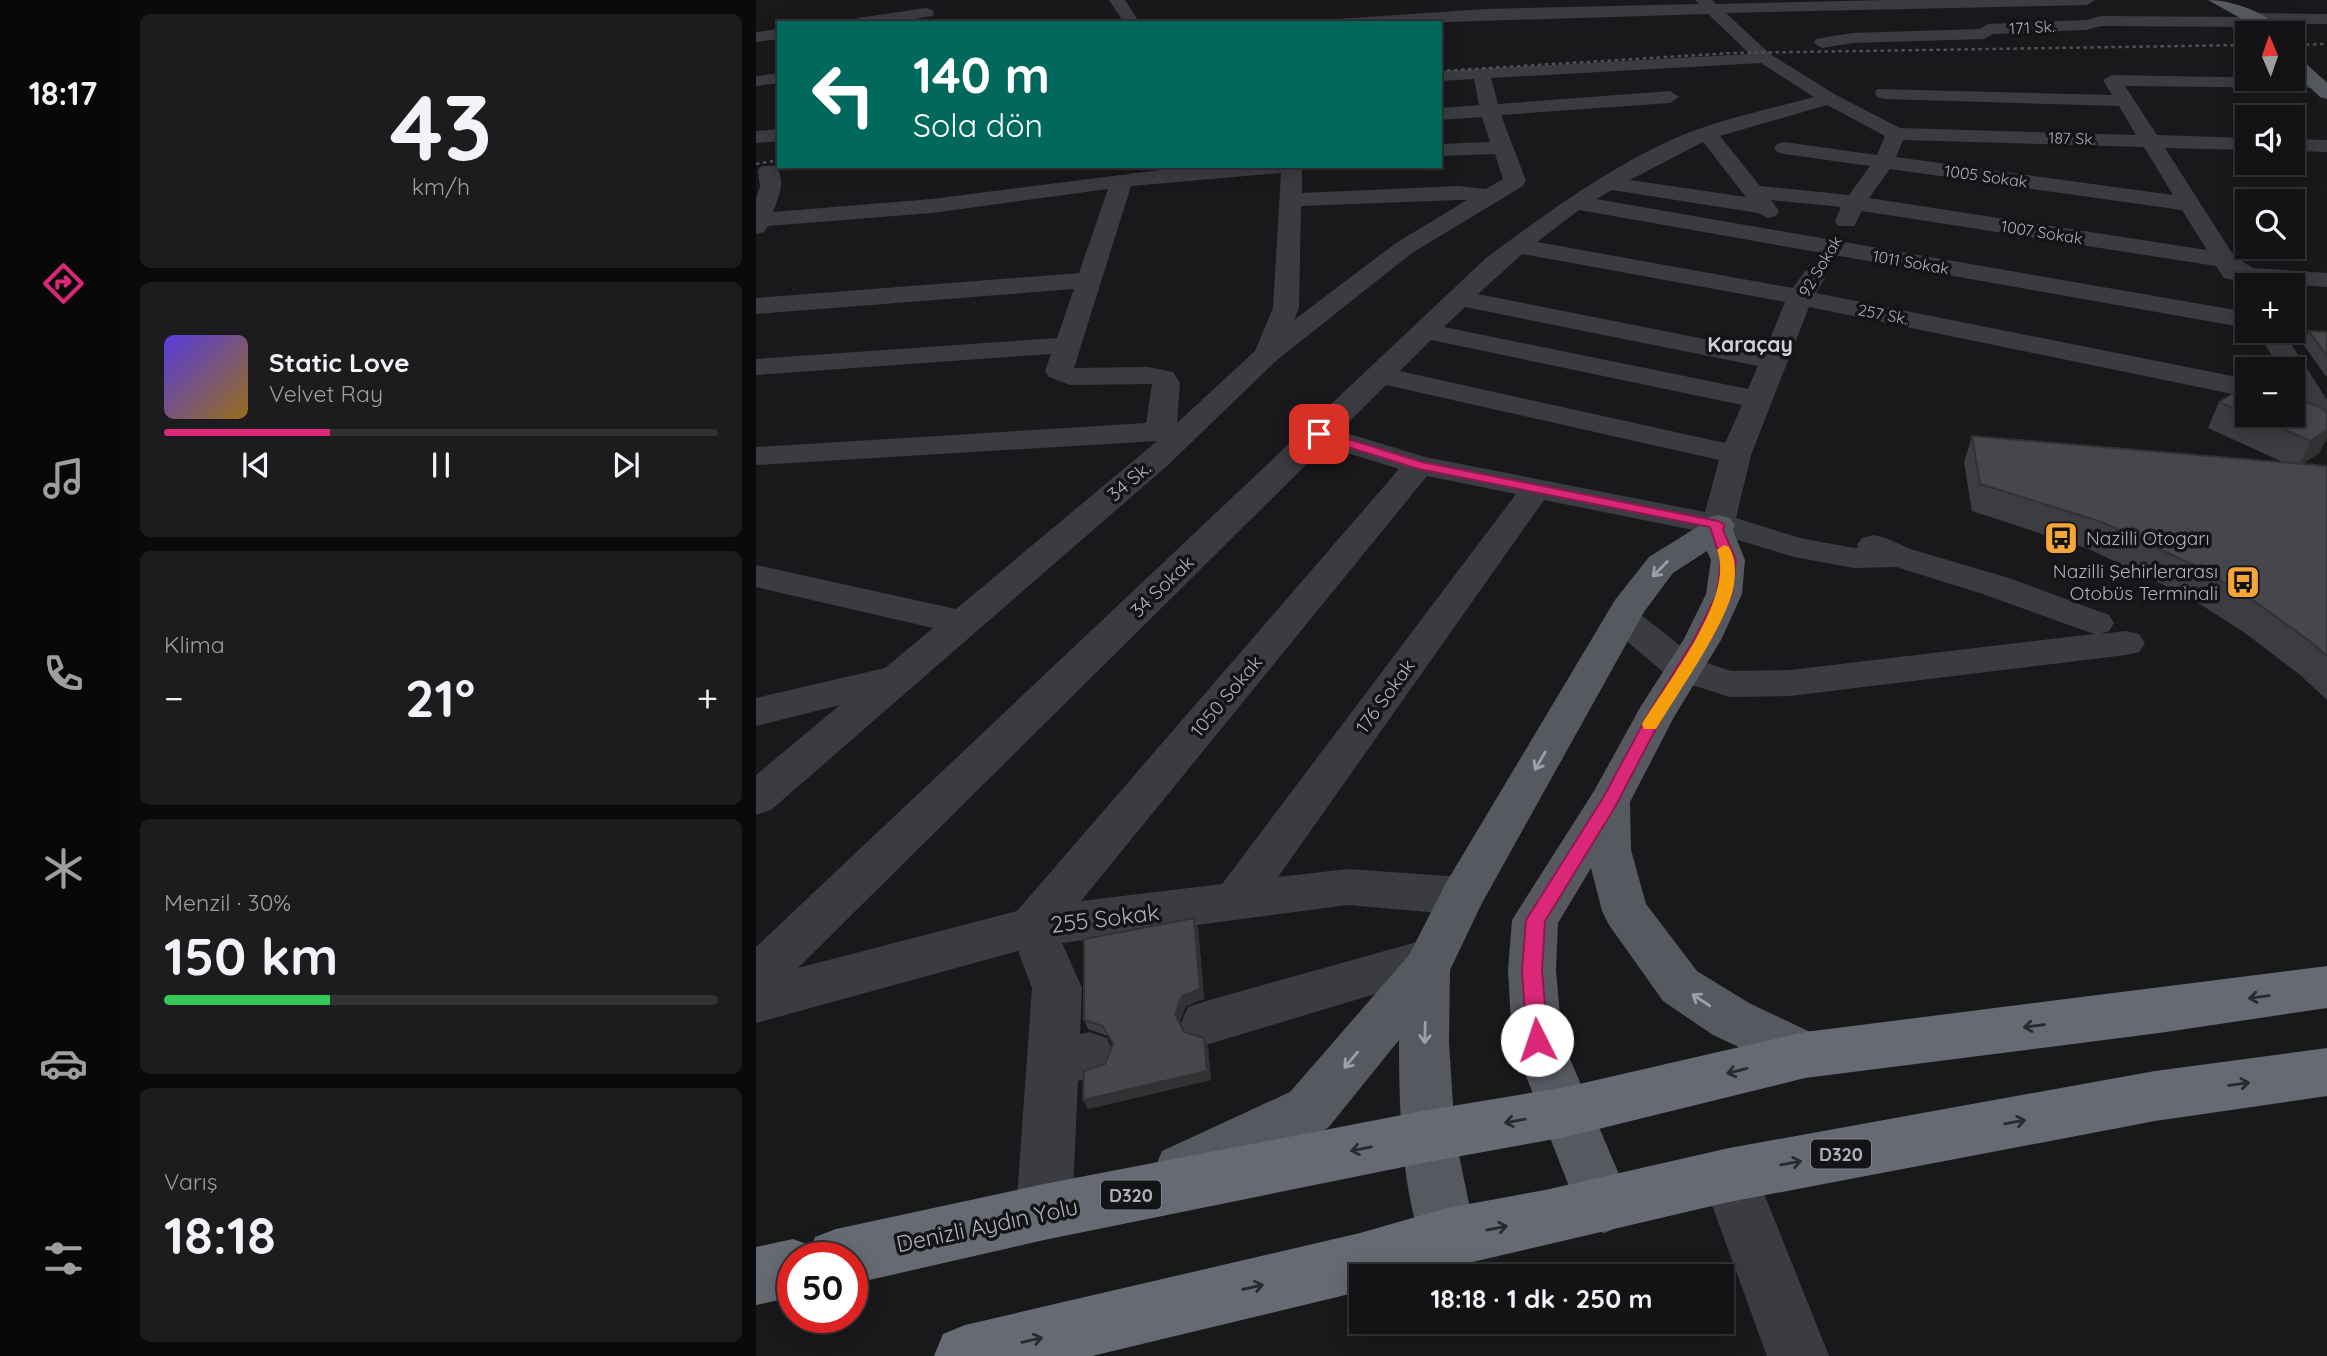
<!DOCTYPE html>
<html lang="tr">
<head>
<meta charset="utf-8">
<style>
	:root { --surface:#131315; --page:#1c1c1e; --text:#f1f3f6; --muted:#9d9ea0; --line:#323234; --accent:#db2777 }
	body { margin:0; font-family:Quicksand,sans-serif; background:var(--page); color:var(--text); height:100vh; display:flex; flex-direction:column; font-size:26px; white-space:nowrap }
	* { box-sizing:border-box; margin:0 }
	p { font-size:23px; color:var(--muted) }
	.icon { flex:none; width:38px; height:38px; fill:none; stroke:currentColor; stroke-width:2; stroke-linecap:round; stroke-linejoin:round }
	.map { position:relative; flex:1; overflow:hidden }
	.drawer { display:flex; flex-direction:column; gap:14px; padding:14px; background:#0a0a0c; width:630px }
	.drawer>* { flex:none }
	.banner { position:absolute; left:21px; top:21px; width:665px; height:147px; border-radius:0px; box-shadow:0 4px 18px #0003,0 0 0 2px var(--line); background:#00695c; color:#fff; overflow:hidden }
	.needle { width:46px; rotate:358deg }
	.controls { position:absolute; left:1479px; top:21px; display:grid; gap:14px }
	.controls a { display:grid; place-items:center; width:70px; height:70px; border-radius:0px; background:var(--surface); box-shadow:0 4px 18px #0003,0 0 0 2px var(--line); font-size:35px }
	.speed { position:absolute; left:21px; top:1242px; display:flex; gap:14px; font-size:35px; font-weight:700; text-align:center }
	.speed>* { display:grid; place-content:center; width:91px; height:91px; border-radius:50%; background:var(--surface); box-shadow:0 4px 18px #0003,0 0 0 2px var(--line); line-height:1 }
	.speed .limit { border:10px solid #d22; background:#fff; color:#111 }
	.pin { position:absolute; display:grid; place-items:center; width:60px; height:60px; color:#fff; margin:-30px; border-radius:14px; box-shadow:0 4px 10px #0006 }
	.me { position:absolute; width:77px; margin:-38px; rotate:356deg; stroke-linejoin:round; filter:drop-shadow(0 0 5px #0008) }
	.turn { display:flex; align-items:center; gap:24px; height:147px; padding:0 21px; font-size:32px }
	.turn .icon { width:91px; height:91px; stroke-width:2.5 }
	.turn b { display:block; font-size:49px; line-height:60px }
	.big { font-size:52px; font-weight:700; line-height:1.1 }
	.drawer .card { flex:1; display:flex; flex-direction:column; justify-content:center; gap:10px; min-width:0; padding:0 24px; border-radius:10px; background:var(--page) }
	.drawer .dial { align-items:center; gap:0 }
	.dial b { font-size:91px; line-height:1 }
	.song { display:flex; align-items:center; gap:21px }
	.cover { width:84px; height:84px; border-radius:10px; background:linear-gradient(135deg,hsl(250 70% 55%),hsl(40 70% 35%)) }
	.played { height:7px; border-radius:4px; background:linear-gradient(90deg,var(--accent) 30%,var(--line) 30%) }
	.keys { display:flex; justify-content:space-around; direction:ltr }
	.heat { display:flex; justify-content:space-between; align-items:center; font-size:38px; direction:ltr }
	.charge { height:10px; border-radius:5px; background:linear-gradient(90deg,#34c759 30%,var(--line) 0) }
	.trip { position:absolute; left:593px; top:1264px; width:385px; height:70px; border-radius:0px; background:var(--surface); box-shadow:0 4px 18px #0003,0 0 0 2px var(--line); font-weight:700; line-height:70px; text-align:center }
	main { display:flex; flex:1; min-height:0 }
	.tab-bar { display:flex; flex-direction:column; width:126px; justify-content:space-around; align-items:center; background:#080808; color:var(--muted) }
	.tab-bar .icon { width:49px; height:49px }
	.tab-bar .active { color:var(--accent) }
	.tab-bar b { font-size:32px; color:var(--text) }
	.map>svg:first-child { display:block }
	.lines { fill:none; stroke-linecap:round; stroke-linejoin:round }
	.minor { fill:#3a3c41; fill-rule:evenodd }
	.major { fill:#565960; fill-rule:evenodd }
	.highway { fill:#666a72; fill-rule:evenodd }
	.rail { stroke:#4d5056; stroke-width:2.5; stroke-dasharray:3.5 3.5; stroke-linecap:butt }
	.wall { fill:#3c3d40 }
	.shaded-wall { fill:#313234 }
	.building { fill:#46474b; stroke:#313234; stroke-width:2 }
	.oneway { stroke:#9ba0a9 }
	.oneway2 { stroke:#282a2e }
	.route { fill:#db2777; stroke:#8e194d; stroke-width:2 }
	.slow { fill:#f59e0b }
	.labels { text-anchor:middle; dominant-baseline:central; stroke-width:7; stroke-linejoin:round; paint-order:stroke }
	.far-street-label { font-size:16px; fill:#acb2bb; stroke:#141417 }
	.shield { fill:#141417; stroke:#7e838a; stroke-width:2 }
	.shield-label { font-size:18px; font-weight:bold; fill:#acb2bb }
	.street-label { font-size:19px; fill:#acb2bb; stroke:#141417 }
	.poi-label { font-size:19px; fill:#acb2bb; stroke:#141417; text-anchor:start }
	.far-district-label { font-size:21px; font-weight:bold; fill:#cdd0d7; stroke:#141417 }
	.near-street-label { font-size:23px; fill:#acb2bb; stroke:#141417 }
</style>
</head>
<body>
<main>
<nav class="tab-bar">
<b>18:17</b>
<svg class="icon active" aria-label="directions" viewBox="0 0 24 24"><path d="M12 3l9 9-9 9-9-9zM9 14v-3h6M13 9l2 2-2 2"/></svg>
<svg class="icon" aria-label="music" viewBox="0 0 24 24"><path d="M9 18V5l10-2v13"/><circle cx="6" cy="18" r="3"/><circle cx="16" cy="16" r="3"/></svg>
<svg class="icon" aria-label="phone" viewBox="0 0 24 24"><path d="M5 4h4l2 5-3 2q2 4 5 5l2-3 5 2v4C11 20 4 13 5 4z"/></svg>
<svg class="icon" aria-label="climate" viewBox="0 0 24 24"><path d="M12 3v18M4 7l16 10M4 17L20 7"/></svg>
<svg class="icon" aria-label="car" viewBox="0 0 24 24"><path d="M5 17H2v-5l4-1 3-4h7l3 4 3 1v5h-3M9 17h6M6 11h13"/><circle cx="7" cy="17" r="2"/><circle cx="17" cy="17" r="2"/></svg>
<svg class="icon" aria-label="filters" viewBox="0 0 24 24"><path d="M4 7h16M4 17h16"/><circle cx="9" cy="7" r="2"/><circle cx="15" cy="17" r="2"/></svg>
</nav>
<section class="drawer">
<div class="card dial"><b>43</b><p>km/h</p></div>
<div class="card">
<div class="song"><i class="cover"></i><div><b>Static Love</b><p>Velvet Ray</p></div></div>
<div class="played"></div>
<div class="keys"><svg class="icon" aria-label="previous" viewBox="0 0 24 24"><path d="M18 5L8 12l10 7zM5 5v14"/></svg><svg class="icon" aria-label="pause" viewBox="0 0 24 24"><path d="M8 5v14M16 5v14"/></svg><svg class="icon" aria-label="next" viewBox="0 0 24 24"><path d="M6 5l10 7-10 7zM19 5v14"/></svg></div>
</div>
<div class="card"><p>Klima</p>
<div class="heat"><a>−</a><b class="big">21°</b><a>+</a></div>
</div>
<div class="card"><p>Menzil · 30%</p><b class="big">150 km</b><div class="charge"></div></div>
<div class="card"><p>Varış</p><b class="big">18:18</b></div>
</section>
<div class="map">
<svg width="1571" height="1356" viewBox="0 0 1571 1356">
	<rect width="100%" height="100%" fill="#19191c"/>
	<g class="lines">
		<g class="minor">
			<path d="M353,0H369L384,23H368Z"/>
			<path d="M939,0H956L960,4L1131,0H1339L1331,5L970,13L1014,54L1080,95L1144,128L1380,135L1363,106L1128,99L1121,97L1119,93L1121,89L1356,95L1347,80L1356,75L1568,79L1571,83L1568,87L1562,88L1369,86L1401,135L1491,138V150L1409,148L1478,256L1497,268L1571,273V287L1477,280L1468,278L1460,266L1106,211L1098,226H1082L1079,221L1085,207L1015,200L1023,211L1020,216L1012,218L1002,213L856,190L840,199L1491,312V328L823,210L781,242L1037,288L1049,271L1058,269L1067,271L1070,276L1060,293L1491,379V397L1053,307L995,455L980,518L1044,538L1098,548L1103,547L1101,545L1106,538L1118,535L1130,538L1154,549L1253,578L1353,615L1358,623L1353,631L1345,634L1370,631L1383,634L1389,643L1383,652L1370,655L1034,696L974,697L914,678L853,626L848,618L853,610L866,606L879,610L942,660L975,671L1034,670L1338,634L1227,594L1140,567L1098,568L1038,557L972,537L788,500L522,877L592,869L706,877L722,883L729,896L722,909L706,915L592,905L306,943L326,988L324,1034L333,1032L351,1038L359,1055L351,1072L322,1081L316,1212L308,1232L288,1240L268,1232L260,1212L276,988L262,951L0,1023V947L730,258C789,214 848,171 915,140C959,120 1010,110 1058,97L1005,63L735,78L742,104L914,91L923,97L914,103L745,115L770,181L767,186L656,253L521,360L412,465L15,810L0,815V775L84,705L0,726V698L129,668L177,628L0,587V565L200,609L401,441L0,465V447L390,423L396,384L314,385L293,377L289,371L295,354L0,375V359L301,338L318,289L0,314V298L323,273L352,189L176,213L12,226L8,232L0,234V198L4,187L2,170L6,166H20C30,181 23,196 17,212L176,199L404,170L449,166H546V193L702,186L730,189L747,179L739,154L684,156V144L734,142L726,117L684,120V108L723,105L718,79L684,81V71L994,54L952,14L660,23H564L566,20L730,9L943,4ZM1071,105L1129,136L1121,155L1028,142L1021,144L1018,148L1021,152L1028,154L1114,166L1093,195L1004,186L964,136ZM1147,140L1388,147L1417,195L1140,157ZM947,142L990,197L874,180ZM1134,169L1426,210L1451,250L1113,198ZM525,173L517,308L499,351L421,423L424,383L417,372L392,367L318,368L375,186ZM702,200H711L640,243L538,320L543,308L545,206ZM766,254L1029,302L1009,351L722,294ZM709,307L1002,366L992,389L688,327ZM675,340L986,405L969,443L644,371ZM630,385L963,460L949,512L669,457L584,431ZM569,446L643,469L261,911L42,968ZM671,476L760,494L466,884L325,901Z"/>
			<path d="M170,8L176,10L178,13L176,16L136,23H94L102,18Z"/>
			<path d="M1493,13L1571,14V24L1495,23L1488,27L1345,26L1330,30L1237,34L1228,39L1096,43L1066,48L1058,43L1060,39L1096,33L1223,29L1232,24L1330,20L1345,16L1486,17Z"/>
			<path d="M23,29V39L0,42V32Z"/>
			<path d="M23,73V83L0,86V76Z"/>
			<path d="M23,129V141L0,143V131Z"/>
			<path d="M1536,139L1571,140V152L1536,151Z"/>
			<path d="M1501,331H1527L1571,400V432L1560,429L1536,390V369H1524Z"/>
			<path d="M675,938L692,944L699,958L692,972L450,1045L432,1039L425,1023L432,1007L450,1001Z"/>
			<path d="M973,1148L993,1156L1073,1356H1011L945,1175L953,1156Z"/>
		</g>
		<g class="major">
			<path d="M1452,0C1477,0 1512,13 1529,33H1511Z"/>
			<path d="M1536,55L1542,56L1571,83V99L1564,97L1536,70Z"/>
			<path d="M962,515L974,518L979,525L977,530L989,560L986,594L965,640L918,717L874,802L875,850L890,904L941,971L993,1003L1067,1038L1075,1055L1067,1072L1049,1078L957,1035L907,1001L853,925L846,911L835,868L802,923L800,970L806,1040L876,1205L868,1225L848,1233L828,1225L756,1040L752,970L756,920L838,791L885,706L928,639L950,594L955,560L951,551L917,573L888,612L726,903L694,970L693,1042L699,1136L720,1237L711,1257L691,1266L671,1257C645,1195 643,1108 643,1040L572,1128L426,1197L406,1189L398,1170L406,1151L534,1092L653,955L690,883L859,600L893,557L946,524L950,518Z"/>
		</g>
		<g class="highway">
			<path d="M1571,966V1008L1403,1033L1049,1078L810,1137L672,1162L288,1240L96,1284V1258H37V1297L0,1305V1247L37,1239L56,1246L59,1237L80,1229L288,1184L672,1110L810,1087L1049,1032Z"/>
			<path d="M1571,1048V1096L1399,1121L973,1202L657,1276H606V1291L336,1356H178L187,1334L209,1325L604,1233L691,1208L789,1190L973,1148L1399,1071Z"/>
		</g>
		<g class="rail">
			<path d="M1536,45L1571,44"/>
			<path d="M684,71L976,53L1491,45"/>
			<path d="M0,164L23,160"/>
		</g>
	</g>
	<g class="wall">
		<path d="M1553,331L1571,332V376L1569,375L1547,344Z"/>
		<path d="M1491,385V415H1536L1564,452L1547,464L1571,466V700L1543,674L1489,633L1433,597L1335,550L1216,511L1208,462L1216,436L1529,463L1452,428L1463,402Z"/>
		<path d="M442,928L448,999L430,1006L423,1023L428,1032L452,1047L455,1080L332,1109L327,1100L349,1064L357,1045L352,1036L332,1029L328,1020Z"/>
	</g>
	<g class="shaded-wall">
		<path d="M1571,430V439L1564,452L1541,468L1555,441Z"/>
		<path d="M438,918L442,928L448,999L430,1006L423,1024L419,1014Z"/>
		<path d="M448,1038L452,1047L455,1080L332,1109L327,1100Z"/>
	</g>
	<g class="building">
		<path d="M1553,331L1571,332V356Z"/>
		<path d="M1491,385V414L1463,402Z"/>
		<path d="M1536,396L1568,409L1571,414V430L1555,441L1494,415H1536Z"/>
		<path d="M1216,436L1571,466V656L1560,646L1504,605L1446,569L1346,522L1224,484Z"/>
		<path d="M438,918L444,989L426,996L419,1014L428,1032L448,1038L451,1071L327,1100L328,1071L349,1064L357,1044L347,1026L328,1020V939Z"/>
	</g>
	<defs><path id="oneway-shaft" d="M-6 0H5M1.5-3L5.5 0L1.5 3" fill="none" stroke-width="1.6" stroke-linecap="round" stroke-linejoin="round" transform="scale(1.75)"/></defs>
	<g class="oneway">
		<use href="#oneway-shaft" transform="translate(904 569) rotate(135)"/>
		<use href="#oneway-shaft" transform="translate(784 761) rotate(120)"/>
		<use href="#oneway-shaft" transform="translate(945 1000) rotate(-147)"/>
		<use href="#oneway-shaft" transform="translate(669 1033) rotate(91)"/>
		<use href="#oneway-shaft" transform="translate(595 1060) rotate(130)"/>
	</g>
	<g class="oneway2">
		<use href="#oneway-shaft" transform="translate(1503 997) rotate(172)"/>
		<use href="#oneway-shaft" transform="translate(1278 1026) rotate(173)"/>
		<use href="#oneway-shaft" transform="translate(981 1071) rotate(166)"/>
		<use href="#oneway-shaft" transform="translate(1483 1084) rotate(-8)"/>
		<use href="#oneway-shaft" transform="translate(759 1121) rotate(170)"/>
		<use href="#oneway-shaft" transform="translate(1259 1122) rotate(-10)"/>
		<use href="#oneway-shaft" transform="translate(605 1149) rotate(169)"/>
		<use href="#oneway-shaft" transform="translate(1035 1163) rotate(-10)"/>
		<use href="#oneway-shaft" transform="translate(741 1228) rotate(-11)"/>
		<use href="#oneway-shaft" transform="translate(497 1287) rotate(-13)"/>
		<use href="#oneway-shaft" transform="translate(276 1340) rotate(-13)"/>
	</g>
	<path class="route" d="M563,430L666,462L962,521L969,525L967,530L980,560L976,594L953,640L906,717L859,807L789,921L786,970L792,1040L789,1046L781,1049L774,1046L771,1040L766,970L770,920L847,798L891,716L938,640L961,594L965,560L954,527L663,469L559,437L557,434Z"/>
	<path class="slow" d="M968,545L973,547C981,560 980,579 976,594C963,635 923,691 900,729H888L886,724C910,684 980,597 961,550Z"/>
	<defs>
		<g id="bus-square" transform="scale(1.75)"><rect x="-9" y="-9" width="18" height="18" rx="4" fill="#f4a639" stroke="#141417"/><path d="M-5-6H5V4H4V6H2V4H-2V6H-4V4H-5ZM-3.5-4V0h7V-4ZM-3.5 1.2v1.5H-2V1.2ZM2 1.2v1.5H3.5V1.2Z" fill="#111"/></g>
	</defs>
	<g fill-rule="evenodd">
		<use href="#bus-square" x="1305" y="538"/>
		<use href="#bus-square" x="1487" y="582"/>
	</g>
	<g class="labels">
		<g class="far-street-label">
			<text transform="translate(1276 27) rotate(-3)">171 Sk.</text>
			<text transform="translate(1316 138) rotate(2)">187 Sk.</text>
			<text transform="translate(1230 176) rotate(8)">1005 Sokak</text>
			<text transform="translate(1286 232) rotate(9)">1007 Sokak</text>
			<text transform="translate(1155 262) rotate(10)">1011 Sokak</text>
			<text transform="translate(1064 266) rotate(-59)">92 Sokak</text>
			<text transform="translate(1127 314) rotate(11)">257 Sk.</text>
		</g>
		<g class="shield">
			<rect x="1055" y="1139.5" width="60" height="29" rx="5"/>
			<rect x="345" y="1180.5" width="60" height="29" rx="5"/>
		</g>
		<g class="shield-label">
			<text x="1085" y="1154">D320</text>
			<text x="375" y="1195">D320</text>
		</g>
		<g class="street-label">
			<text transform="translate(373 481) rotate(-40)">34 Sk.</text>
			<text transform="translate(406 586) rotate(-44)">34 Sokak</text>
			<text transform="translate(470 696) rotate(-50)">1050 Sokak</text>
			<text transform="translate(629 696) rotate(-54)">176 Sokak</text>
		</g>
		<g class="poi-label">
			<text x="1330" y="538">Nazilli Otogarı</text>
			<text x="1462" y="571" text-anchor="end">Nazilli Şehirlerarası<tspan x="1462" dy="22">Otobüs Terminali</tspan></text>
		</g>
		<g class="far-district-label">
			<text x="994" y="344">Karaçay</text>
		</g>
		<g class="near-street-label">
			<text transform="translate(349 918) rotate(-7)">255 Sokak</text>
			<text transform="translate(231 1225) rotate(-12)">Denizli Aydın Yolu</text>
		</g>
	</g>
</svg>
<div class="controls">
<a><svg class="needle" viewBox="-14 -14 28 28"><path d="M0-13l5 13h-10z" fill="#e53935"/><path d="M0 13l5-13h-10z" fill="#9d9ea0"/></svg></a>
<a><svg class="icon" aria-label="sound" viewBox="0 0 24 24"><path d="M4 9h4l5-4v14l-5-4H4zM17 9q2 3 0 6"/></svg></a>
<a><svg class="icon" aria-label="search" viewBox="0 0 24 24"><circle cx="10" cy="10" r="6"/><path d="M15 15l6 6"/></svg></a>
<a>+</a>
<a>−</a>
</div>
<div class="speed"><div class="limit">50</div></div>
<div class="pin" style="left:563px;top:434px;background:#d93025"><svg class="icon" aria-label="arrive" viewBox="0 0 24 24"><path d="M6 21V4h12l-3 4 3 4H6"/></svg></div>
<svg class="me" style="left:781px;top:1040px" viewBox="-20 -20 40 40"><circle r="19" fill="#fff"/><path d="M0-13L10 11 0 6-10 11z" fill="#db2777"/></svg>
<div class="trip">18:18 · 1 dk · 250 m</div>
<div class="banner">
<div class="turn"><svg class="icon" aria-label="left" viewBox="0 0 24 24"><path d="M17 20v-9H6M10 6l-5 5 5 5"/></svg><div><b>140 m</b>Sola dön</div></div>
</div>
</div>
</main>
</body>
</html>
